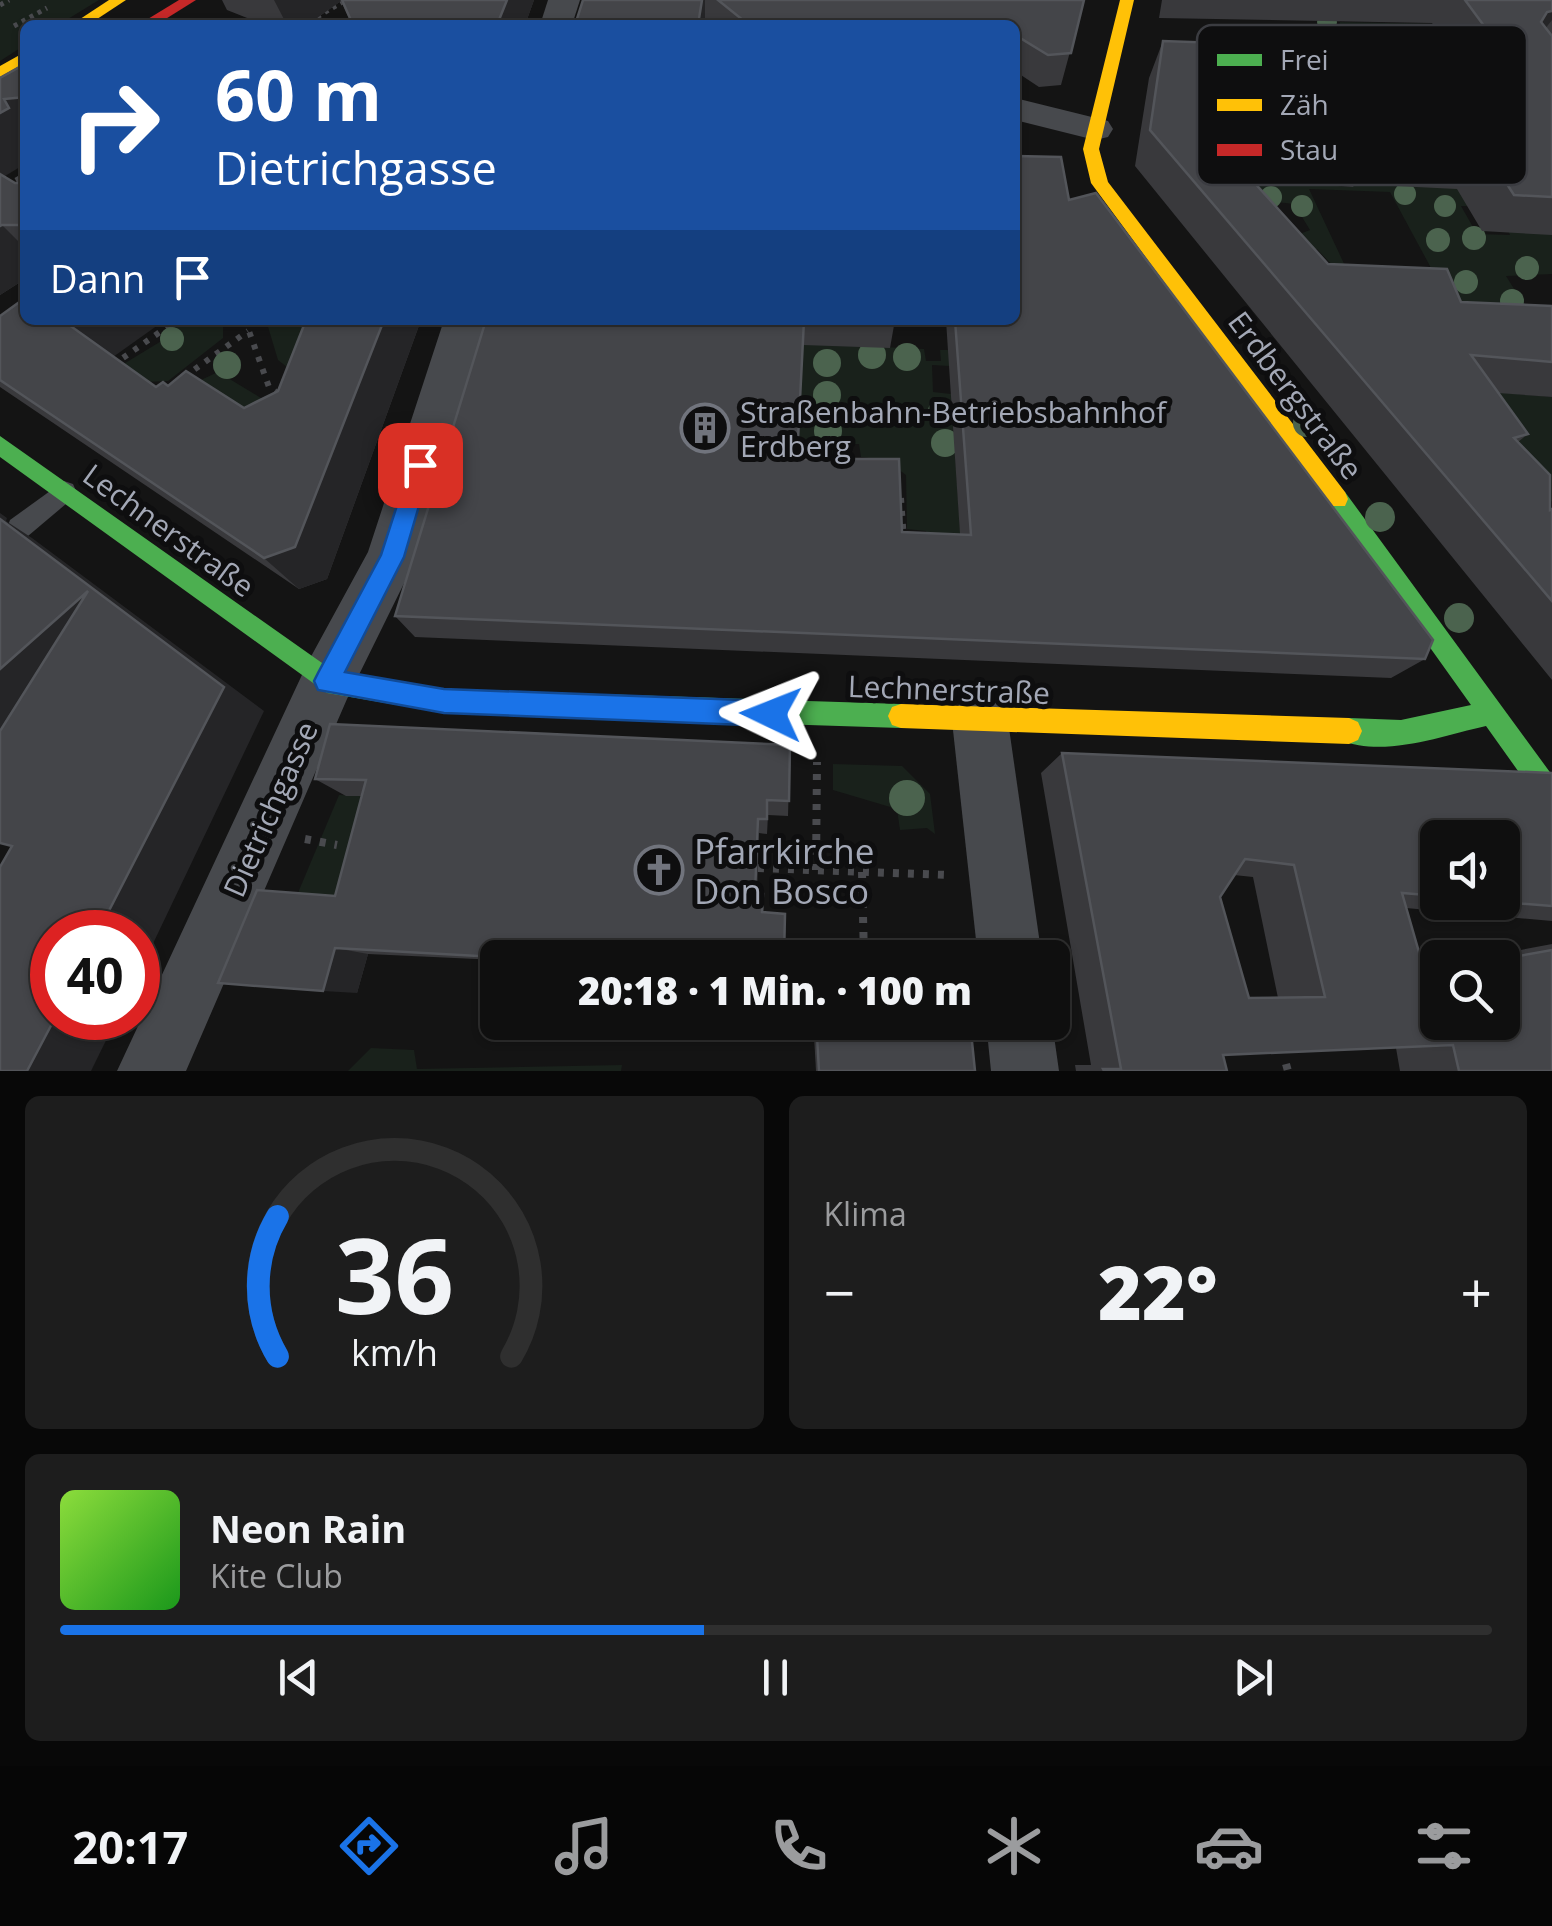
<!DOCTYPE html>
<html lang="de">
<head>
<meta charset="utf-8">
<style>
	:root { --surface:#0f0f0f; --page:#1d1d1d; --text:#f1f3f6; --muted:#9b9c9e; --line:#2f2f2f; --accent:#1a73e8 }
	body { margin:0; font-family:"Open Sans",sans-serif; background:var(--page); color:var(--text); height:100vh; display:flex; flex-direction:column; font-size:38px; white-space:nowrap }
	* { box-sizing:border-box; margin:0 }
	p { font-size:32px; color:var(--muted) }
	.icon { flex:none; width:55px; height:55px; fill:none; stroke:currentColor; stroke-width:2; stroke-linecap:round; stroke-linejoin:round }
	.map { position:relative; height:1071px; overflow:hidden }
	.panel { display:flex; flex-direction:column; gap:25px; padding:25px; background:#080808; flex:1 }
	.panel>* { flex:none }
	.top-card { position:absolute; left:20px; top:20px; width:1000px; height:305px; border-radius:15px; box-shadow:0 2px 8px #0004,0 0 0 2px var(--line); background:#1a4fa0; color:#fff; overflow:hidden }
	.buttons { position:absolute; left:1420px; top:820px; display:grid; gap:20px }
	.buttons a { display:grid; place-items:center; width:100px; height:100px; border-radius:15px; background:var(--surface); box-shadow:0 2px 8px #0004,0 0 0 2px var(--line); font-size:50px }
	.speed { position:absolute; left:30px; top:910px; display:flex; gap:20px; font-size:50px; font-weight:700; text-align:center }
	.speed>* { display:grid; place-content:center; width:130px; height:130px; border-radius:50%; background:var(--surface); box-shadow:0 2px 8px #0004,0 0 0 2px var(--line); line-height:1 }
	.speed .limit { border:15px solid #d22; background:#fff; color:#111 }
	.pin { position:absolute; display:grid; place-items:center; width:85px; height:85px; color:#fff; margin:-42px; border-radius:20px; box-shadow:0 5px 15px #0006 }
	.me { position:absolute; width:110px; margin:-55px; rotate:272deg; stroke-linejoin:round; filter:drop-shadow(0 0 8px #0008) }
	.turn { display:flex; align-items:center; gap:35px; height:210px; padding:0 30px; font-size:45px }
	.turn .icon { width:130px; height:130px; stroke-width:2.5 }
	.turn b { display:block; font-size:70px; line-height:85px }
	.then { display:flex; align-items:center; height:95px; padding:0 30px; background:#0003; gap:20px; font-size:38px }
	.big { font-size:75px; font-weight:800; line-height:1.1 }
	.panel .widget { flex:1; display:flex; flex-direction:column; justify-content:center; gap:15px; min-width:0; padding:0 35px; border-radius:15px; background:var(--page) }
	.panel .dial { align-items:center; gap:0 }
	.dial svg { height:260px; overflow:visible; fill:none; stroke:var(--line); stroke-width:7; stroke-linecap:round; text-anchor:middle }
	.dial text { fill:var(--text); stroke:none }
	.song { display:flex; align-items:center; gap:30px }
	.cover { width:120px; height:120px; border-radius:15px; background:linear-gradient(135deg,hsl(90 70% 55%),hsl(120 70% 35%)) }
	.played { height:10px; border-radius:5px; background:linear-gradient(90deg,var(--accent) 45%,var(--line) 45%) }
	.keys { display:flex; justify-content:space-around; direction:ltr }
	.heat { display:flex; justify-content:space-between; align-items:center; font-size:55px; direction:ltr }
	.panel .tiles { flex:1; display:grid; gap:25px; grid-template-columns:1fr 1fr }
	.widget:last-child { grid-column:span 2 }
	.trip { position:absolute; left:480px; top:940px; width:590px; height:100px; border-radius:15px; background:var(--surface); box-shadow:0 2px 8px #0004,0 0 0 2px var(--line); font-weight:800; line-height:100px; text-align:center }
	.dock { display:flex; height:160px; justify-content:space-around; align-items:center; background:#060606; color:var(--muted) }
	.dock .icon { width:70px; height:70px }
	.dock .selected { color:var(--accent) }
	.dock b { font-size:45px; color:var(--text) }
	.map>svg:first-child { display:block }
	.green { fill:#19211b }
	.lines { fill:none; stroke-linecap:round; stroke-linejoin:round }
	.path-far2 { stroke:#494a4e; stroke-width:5; stroke-dasharray:4 5; stroke-linecap:butt }
	.path-far1 { stroke:#494a4e; stroke-width:6; stroke-dasharray:5 8; stroke-linecap:butt }
	.path { stroke:#494a4e; stroke-width:8; stroke-dasharray:6 9; stroke-linecap:butt }
	.lane { fill:#47494d; fill-rule:evenodd }
	.street { fill:#47494d; fill-rule:evenodd }
	.fast { fill:#4caf50; fill-rule:evenodd }
	.slow { fill:#ffc107; fill-rule:evenodd }
	.jam { fill:#c62828; fill-rule:evenodd }
	.tree { fill:#4b634e }
	.wall { fill:#39393c; fill-rule:evenodd }
	.shaded-wall { fill:#252527 }
	.building { fill:#444549; stroke:#53555a; stroke-width:2.5; fill-rule:evenodd }
	.route { fill:#1a73e8; stroke:#114b97; stroke-width:2.5 }
	.labels { text-anchor:middle; dominant-baseline:central; stroke-width:10; stroke-linejoin:round; paint-order:stroke }
	.street-label { font-size:30px; fill:#a3a8b6; stroke:#0e0e0f }
	.poi-label { font-size:30px; fill:#a3a8b6; stroke:#0e0e0f; text-anchor:start }
	.near-poi-label { font-size:35px; fill:#a3a8b6; stroke:#0e0e0f; text-anchor:start }
	.key { fill:#0e0e0f; stroke:#3b3c41; stroke-width:2.5 }
	.key-label { font-size:28px; fill:#a3a8b6 }
</style>
</head>
<body>
<div class="map">
<svg width="1552" height="1071" viewBox="0 0 1552 1071">
	<rect width="100%" height="100%" fill="#141414"/>
	<g class="green">
		<path d="M0,0H99L58,25H25V45L0,61Z"/>
		<path d="M1340,22L1435,24L1453,52L1427,45L1420,34L1410,33L1415,46L1445,54L1544,193L1494,206H1461L1477,234L1510,235L1501,216L1552,228V274L1506,276L1552,349L1451,305L1390,192L1309,189L1347,270L1335,268L1317,249L1280,258L1269,246L1310,230L1294,204L1258,200L1195,173L1283,182L1278,146L1306,168V184L1352,187L1279,76L1281,42L1331,51Z"/>
		<path d="M191,320L205,326L223,323V338L168,381L145,382L122,365L168,337L165,333Z"/>
		<path d="M266,320H331L296,374L278,360Z"/>
		<path d="M803,343L924,349L926,361H941L940,350H949V366L932,365L933,392L951,394L962,559L928,557L926,531L907,529L906,475L886,460L861,457L859,444H842L843,461L796,502Z"/>
		<path d="M229,362L234,365L223,375L279,409L269,432L158,400L218,372L220,365Z"/>
		<path d="M1494,392L1552,397V502L1473,404Z"/>
		<path d="M833,764L902,766L930,794L935,834L927,828L900,830L897,809L833,790Z"/>
		<path d="M339,795L394,797L367,906L295,900Z"/>
		<path d="M371,1048L414,1050L417,1069L622,1065L621,1071H348Z"/>
	</g>
	<g class="lines">
		<g class="path-far2">
			<path d="M0,5L9,0"/>
			<path d="M317,17L346,0"/>
			<path d="M14,26L47,8"/>
			<path d="M1420,39L1424,46L1447,53"/>
			<path d="M0,189L25,175"/>
		</g>
		<g class="path-far1">
			<path d="M245,320L269,387L280,395"/>
			<path d="M118,369L120,360L177,320"/>
			<path d="M184,377L248,331"/>
			<path d="M901,498L904,540"/>
		</g>
		<g class="path">
			<path d="M305,839L337,845"/>
			<path d="M758,868L948,875"/>
			<path d="M816,870L817,762"/>
			<path d="M862,872L864,958"/>
			<path d="M1286,1064L1288,1071"/>
		</g>
		<path class="lane" d="M64,481L73,484L76,491L73,498L28,536L19,539L10,536L7,528L10,520Z"/>
		<g class="street">
			<path d="M548,0H580L572,25H540Z"/>
			<path d="M1015,98L1108,121L1113,129L1108,137L1095,140L1015,120Z"/>
			<path d="M444,320H486L417,557L347,699L186,1071H117L308,662L368,552Z"/>
			<path d="M980,694L1000,702L1008,721L1042,958H978L952,721L960,702Z"/>
			<path d="M986,1022H1052L1059,1071H991Z"/>
		</g>
		<g class="fast">
			<path d="M0,436L332,670L444,689L901,704L910,707L914,716L910,725L901,728L444,713L327,693L0,457Z"/>
			<path d="M1337,490L1345,492L1552,775V810L1543,806L1486,726C1441,736 1384,758 1340,740L1336,731L1340,722L1349,718L1401,720L1471,705L1329,506L1326,499L1329,492Z"/>
		</g>
		<g class="slow">
			<path d="M109,0H126L88,25H71Z"/>
			<path d="M1120,0H1134L1099,149L1108,182L1345,492L1348,499L1345,506H1329L1091,183L1083,149Z"/>
			<path d="M25,52V63L0,77V66Z"/>
			<path d="M901,704L1349,718L1358,722L1362,731L1358,740L1349,744L901,728L892,725L888,716L892,707Z"/>
		</g>
		<path class="jam" d="M179,0H196L156,25H138Z"/>
	</g>
	<g class="tree">
		<circle cx="1327" cy="22" r="10"/>
		<circle cx="1405" cy="194" r="11"/>
		<circle cx="1271" cy="197" r="11"/>
		<circle cx="1302" cy="206" r="11"/>
		<circle cx="1445" cy="206" r="11"/>
		<circle cx="1474" cy="238" r="12"/>
		<circle cx="1438" cy="240" r="12"/>
		<circle cx="1527" cy="268" r="12"/>
		<circle cx="1466" cy="282" r="12"/>
		<circle cx="1512" cy="301" r="12"/>
		<circle cx="172" cy="339" r="12"/>
		<circle cx="872" cy="355" r="14"/>
		<circle cx="907" cy="357" r="14"/>
		<circle cx="827" cy="363" r="14"/>
		<circle cx="227" cy="365" r="14"/>
		<circle cx="827" cy="395" r="14"/>
		<circle cx="942" cy="412" r="14"/>
		<circle cx="1307" cy="423" r="14"/>
		<circle cx="828" cy="431" r="14"/>
		<circle cx="945" cy="443" r="14"/>
		<circle cx="1380" cy="517" r="15"/>
		<circle cx="1459" cy="618" r="15"/>
		<circle cx="907" cy="798" r="18"/>
	</g>
	<g class="wall">
		<path d="M222,0H534L525,25H352L341,1L307,25H265L227,10Z"/>
		<path d="M583,0H1084L1061,85L1039,87L1015,71V25H712L706,20L705,25H575Z"/>
		<path d="M1162,0H1552V235L1482,231L1457,189L1355,184L1353,187L1250,178L1328,264L1461,302L1552,306V397L1498,393L1528,434L1518,442L1550,510L1552,509V680L1135,166L1149,78L1163,41L1450,51L1432,23L1159,18Z"/>
		<path d="M0,78L4,177L15,183H25V279L0,295Z"/>
		<path d="M1069,200L1425,659L1391,678L415,637L395,616L486,320H895L890,348L803,345L798,459L902,532L960,534L946,320H1015Z"/>
		<path d="M0,316L114,357L156,387L168,386L244,408L278,391L306,320H421L327,579L299,589L0,387Z"/>
		<path d="M790,745L788,816L768,815L767,834L759,833L757,894L764,903L763,913L784,958H498V960L368,954L357,993L257,890L335,896L362,796H346L315,779Z"/>
		<path d="M1062,753L1552,773V921L1406,908L1424,968L1438,965V1022H1502V958H1478L1552,944V1071H1400L1396,1048L1223,1055L1227,1071H1076L1075,1065H1091L1041,773ZM1438,838L1502,902H1438ZM1234,875L1253,877L1278,998H1249L1220,897Z"/>
		<path d="M897,946L963,958H888V951Z"/>
		<path d="M814,1036L975,1071H816Z"/>
	</g>
	<g class="shaded-wall">
		<path d="M274,0H340L341,1L307,25H287Z"/>
		<path d="M507,0H534L525,25H497Z"/>
		<path d="M702,0H705V25H698Z"/>
		<path d="M1552,11V20L1533,44L1519,49L1547,12Z"/>
		<path d="M1020,38L1015,59V40Z"/>
		<path d="M25,97V164L0,179V113L4,99Z"/>
		<path d="M2,225L25,248V279L0,295V226Z"/>
		<path d="M69,320H165L106,362L65,322Z"/>
		<path d="M384,320H421L327,579L299,589L264,558Z"/>
		<path d="M0,513L7,518L6,521L32,538L264,711L138,975V932H98L224,687L0,534Z"/>
		<path d="M88,591L0,746V669Z"/>
		<path d="M758,819L759,833L756,903L755,894Z"/>
		<path d="M335,948L368,954L357,993L323,991Z"/>
		<path d="M55,1018H117L91,1071H27Z"/>
	</g>
	<g class="building">
		<path d="M342,0H507L497,25H353Z"/>
		<path d="M583,0H702L698,25H575Z"/>
		<path d="M718,0H1084L1071,53L1048,55L1020,38L1015,40V25H749Z"/>
		<path d="M1465,0H1552V11L1547,12L1541,22L1552,36V197L1514,195L1487,153L1377,148V152L1212,136L1328,264L1447,269L1461,302L1552,306V362L1471,355L1528,434L1514,438L1550,475V510L1552,509V601L1150,130L1163,41L1504,53Z"/>
		<path d="M25,64V97L4,99L9,108L0,113V78Z"/>
		<path d="M1015,156L1061,157L1069,200L1096,193L1433,640L1425,659L395,616L486,320H804L797,459H899L902,532L971,535L955,320H1015Z"/>
		<path d="M0,174L15,183H25V225H2L0,226Z"/>
		<path d="M25,298V320H69L65,322L156,387L163,382L168,386L186,371L244,408L278,391L306,320H384L295,547L264,558L0,380V316Z"/>
		<path d="M0,519L224,687L98,932H52V1018H55L27,1071H0V867L12,846L0,843V731L88,591L0,669Z"/>
		<path d="M330,724L790,745L789,801L767,800V819H758L755,894H763L762,912L785,914L784,958H514L335,948L323,991L218,983L257,890L335,896L366,780L315,779Z"/>
		<path d="M1062,753L1552,773V906L1502,902V838H1438V896L1402,893L1425,973L1438,971V1022H1502V959L1552,950V1071H1459L1453,1045L1223,1055L1227,1071H1104L1103,1069H1121ZM1245,859L1294,865L1325,997L1249,998L1220,897Z"/>
		<path d="M961,941L963,958H898L897,946Z"/>
		<path d="M784,1022H970L975,1071H819L817,1036L785,1039Z"/>
	</g>
	<path class="route" d="M420,456L431,465L404,557L345,672L444,689L771,701L780,705L784,714L780,722L771,726L444,713L318,690L314,681L318,673L381,555L410,465Z"/>
	<defs>
		<g id="building-ring" transform="scale(2.5)"><circle r="9.5" fill="#0e0e0f" stroke="#71747d" stroke-width="1.5"/><path d="M-4-6H4V6H1V3H-1V6H-4ZM-2.5-4.3h1.7v1.8h-1.7ZM.8-4.3h1.7v1.8H.8ZM-2.5-1h1.7V.8h-1.7ZM.8-1h1.7V.8H.8Z" fill="#71747d"/></g>
		<g id="church-ring" transform="scale(2.5)"><circle r="9.5" fill="#0e0e0f" stroke="#71747d" stroke-width="1.5"/><path d="M-1.2-6h2.4v3.5h3.3v2.4h-3.3V6h-2.4V-.1h-3.3v-2.4h3.3Z" fill="#71747d"/></g>
	</defs>
	<g fill-rule="evenodd">
		<use href="#building-ring" x="705" y="428"/>
		<use href="#church-ring" x="659" y="870"/>
	</g>
	<g class="labels">
		<g class="street-label">
			<text transform="translate(1296 395) rotate(53)">Erdbergstraße</text>
			<text transform="translate(169 530) rotate(36)">Lechnerstraße</text>
			<text transform="translate(949 689) rotate(2)">Lechnerstraße</text>
			<text transform="translate(270 809) rotate(-66)">Dietrichgasse</text>
		</g>
		<g class="poi-label">
			<text x="740" y="411">Straßenbahn-Betriebsbahnhof<tspan x="740" dy="34">Erdberg</tspan></text>
		</g>
		<g class="near-poi-label">
			<text x="694" y="850">Pfarrkirche<tspan x="694" dy="40">Don Bosco</tspan></text>
		</g>
	</g>
	<rect x="1197" y="25" width="330" height="160" rx="15" class="key"/>
	<rect x="1217" y="54" width="45" height="12" fill="#4caf50"/>
	<rect x="1217" y="99" width="45" height="12" fill="#ffc107"/>
	<rect x="1217" y="144" width="45" height="12" fill="#c62828"/>
	<g class="key-label">
		<text x="1280" y="70">Frei</text>
		<text x="1280" y="115">Zäh</text>
		<text x="1280" y="160">Stau</text>
	</g>
</svg>
<div class="buttons">
<a><svg class="icon" aria-label="sound" viewBox="0 0 24 24"><path d="M4 9h4l5-4v14l-5-4H4zM17 9q2 3 0 6"/></svg></a>
<a><svg class="icon" aria-label="search" viewBox="0 0 24 24"><circle cx="10" cy="10" r="6"/><path d="M15 15l6 6"/></svg></a>
</div>
<div class="speed"><div class="limit">40</div></div>
<div class="pin" style="left:420px;top:465px;background:#d93025"><svg class="icon" aria-label="arrive" viewBox="0 0 24 24"><path d="M6 21V4h12l-3 4 3 4H6"/></svg></div>
<svg class="me" style="left:771px;top:714px" viewBox="-20 -20 40 40"><path d="M0-17L14 15 0 8-14 15z" fill="#1a73e8" stroke="#fff" stroke-width="4"/></svg>
<div class="trip">20:18 · 1 Min. · 100 m</div>
<div class="top-card">
<div class="turn"><svg class="icon" aria-label="right" viewBox="0 0 24 24"><path d="M7 20v-9h11M14 6l5 5-5 5"/></svg><div><b>60 m</b>Dietrichgasse</div></div>
<div class="then">Dann<svg class="icon" aria-label="arrive" viewBox="0 0 24 24"><path d="M6 21V4h12l-3 4 3 4H6"/></svg></div>
</div>
</div>
<section class="panel">
<div class="tiles">
<div class="widget dial"><svg viewBox="0 0 100 80">
<path d="M14 69A42 42 0 1 1 86 69"/>
<path d="M14 69A42 42 0 0 1 14 26" stroke="#1a73e8"/>
<text x="50" y="56" font-size="32" font-weight="700">36</text>
<text x="50" y="72" font-size="11">km/h</text>
</svg></div>
<div class="widget"><p>Klima</p>
<div class="heat"><a>−</a><b class="big">22°</b><a>+</a></div>
</div>
<div class="widget">
<div class="song"><i class="cover"></i><div><b>Neon Rain</b><p>Kite Club</p></div></div>
<div class="played"></div>
<div class="keys"><svg class="icon" aria-label="previous" viewBox="0 0 24 24"><path d="M18 5L8 12l10 7zM5 5v14"/></svg><svg class="icon" aria-label="pause" viewBox="0 0 24 24"><path d="M8 5v14M16 5v14"/></svg><svg class="icon" aria-label="next" viewBox="0 0 24 24"><path d="M6 5l10 7-10 7zM19 5v14"/></svg></div>
</div>
</div>
</section>
<nav class="dock">
<b>20:17</b>
<svg class="icon selected" aria-label="directions" viewBox="0 0 24 24"><path d="M12 3l9 9-9 9-9-9zM9 14v-3h6M13 9l2 2-2 2"/></svg>
<svg class="icon" aria-label="music" viewBox="0 0 24 24"><path d="M9 18V5l10-2v13"/><circle cx="6" cy="18" r="3"/><circle cx="16" cy="16" r="3"/></svg>
<svg class="icon" aria-label="phone" viewBox="0 0 24 24"><path d="M5 4h4l2 5-3 2q2 4 5 5l2-3 5 2v4C11 20 4 13 5 4z"/></svg>
<svg class="icon" aria-label="climate" viewBox="0 0 24 24"><path d="M12 3v18M4 7l16 10M4 17L20 7"/></svg>
<svg class="icon" aria-label="car" viewBox="0 0 24 24"><path d="M5 17H2v-5l4-1 3-4h7l3 4 3 1v5h-3M9 17h6M6 11h13"/><circle cx="7" cy="17" r="2"/><circle cx="17" cy="17" r="2"/></svg>
<svg class="icon" aria-label="filters" viewBox="0 0 24 24"><path d="M4 7h16M4 17h16"/><circle cx="9" cy="7" r="2"/><circle cx="15" cy="17" r="2"/></svg>
</nav>
</body>
</html>
